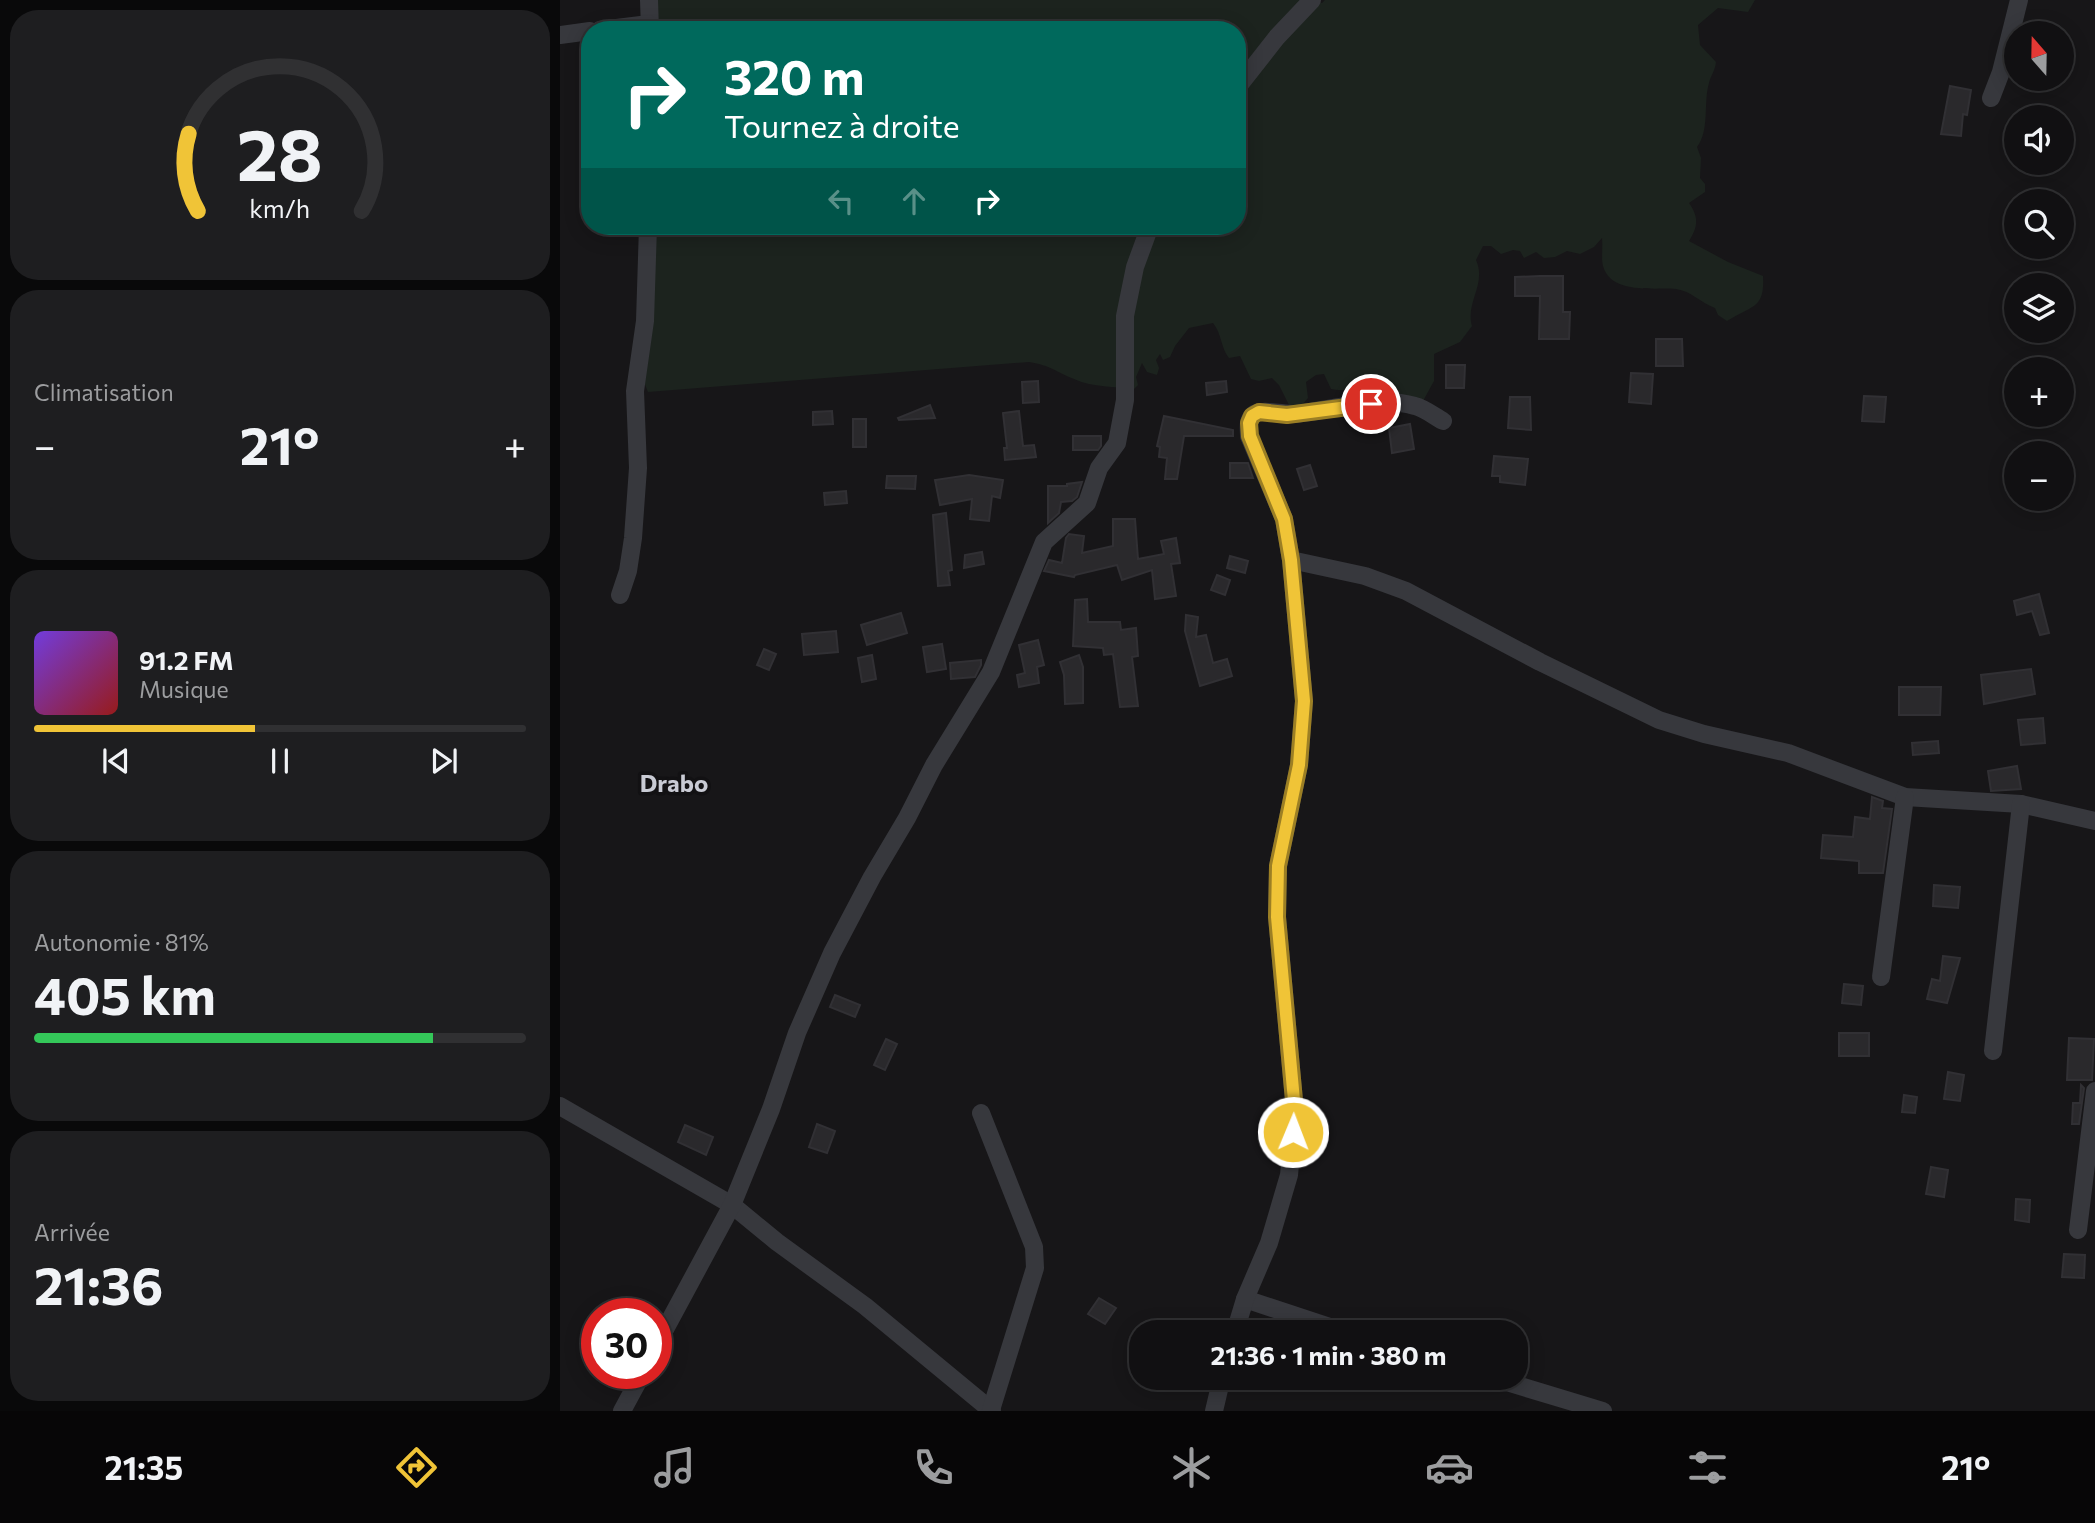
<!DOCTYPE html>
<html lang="fr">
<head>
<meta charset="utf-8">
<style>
	:root { --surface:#111012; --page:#1e1e20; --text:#f1f3f6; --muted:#9c9d9f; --line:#303032; --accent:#f0c437 }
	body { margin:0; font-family:Commissioner,sans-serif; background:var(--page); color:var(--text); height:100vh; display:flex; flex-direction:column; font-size:26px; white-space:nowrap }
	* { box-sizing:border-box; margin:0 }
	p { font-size:23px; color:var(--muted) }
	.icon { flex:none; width:38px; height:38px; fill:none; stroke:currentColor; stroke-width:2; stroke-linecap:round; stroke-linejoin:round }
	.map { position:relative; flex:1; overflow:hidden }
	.panel { display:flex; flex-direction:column; gap:10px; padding:10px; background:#09090a; width:560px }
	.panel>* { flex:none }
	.guide { position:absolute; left:21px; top:21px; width:665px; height:214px; border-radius:28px; box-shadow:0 4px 18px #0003,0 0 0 2px var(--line); background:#00695c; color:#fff; overflow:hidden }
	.needle { width:46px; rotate:340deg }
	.tools { position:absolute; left:1444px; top:21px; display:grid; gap:14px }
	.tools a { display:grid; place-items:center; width:70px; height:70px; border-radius:50%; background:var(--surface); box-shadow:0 4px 18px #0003,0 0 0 2px var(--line); font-size:35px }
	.speed { position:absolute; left:21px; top:1298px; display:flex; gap:14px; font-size:35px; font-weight:700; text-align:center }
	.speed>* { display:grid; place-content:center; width:91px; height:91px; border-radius:50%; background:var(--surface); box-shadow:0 4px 18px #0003,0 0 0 2px var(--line); line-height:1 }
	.speed .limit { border:10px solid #d22; background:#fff; color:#111 }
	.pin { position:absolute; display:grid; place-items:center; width:60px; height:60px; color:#fff; margin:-30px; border:4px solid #fff; border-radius:50%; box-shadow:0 2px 7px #0007 }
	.me { position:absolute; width:77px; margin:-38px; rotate:1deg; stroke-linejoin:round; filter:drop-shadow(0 0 5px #0008) }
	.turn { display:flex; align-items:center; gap:24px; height:147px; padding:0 28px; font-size:32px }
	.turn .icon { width:91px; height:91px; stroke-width:2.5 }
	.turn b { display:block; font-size:49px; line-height:60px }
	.lanes { display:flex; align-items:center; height:66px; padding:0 28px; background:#0003; justify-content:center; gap:35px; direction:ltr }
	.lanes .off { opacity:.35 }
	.big { font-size:52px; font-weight:700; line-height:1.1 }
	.panel .widget { flex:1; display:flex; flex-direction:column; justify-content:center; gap:10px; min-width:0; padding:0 24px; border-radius:28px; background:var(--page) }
	.panel .dial { align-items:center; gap:0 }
	.dial svg { height:182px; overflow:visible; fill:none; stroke:var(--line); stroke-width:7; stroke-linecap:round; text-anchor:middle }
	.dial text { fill:var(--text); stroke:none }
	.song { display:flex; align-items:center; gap:21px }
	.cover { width:84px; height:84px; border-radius:10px; background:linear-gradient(135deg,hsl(260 70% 55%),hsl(0 70% 35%)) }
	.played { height:7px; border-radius:4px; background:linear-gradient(90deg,var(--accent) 45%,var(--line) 45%) }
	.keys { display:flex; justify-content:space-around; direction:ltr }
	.heat { display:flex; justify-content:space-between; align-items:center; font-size:38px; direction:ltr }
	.charge { height:10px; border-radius:5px; background:linear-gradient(90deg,#34c759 81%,var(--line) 0) }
	.trip { position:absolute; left:569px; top:1320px; width:399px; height:70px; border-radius:28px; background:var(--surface); box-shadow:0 4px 18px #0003,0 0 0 2px var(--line); font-weight:700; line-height:70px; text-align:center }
	.menu { display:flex; height:112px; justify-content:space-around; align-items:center; background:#070607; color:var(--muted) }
	.menu .icon { width:49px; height:49px }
	.menu .active { color:var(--accent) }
	.menu b { font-size:32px; color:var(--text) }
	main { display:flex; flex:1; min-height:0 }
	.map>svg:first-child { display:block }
	.green { fill:#1c231e }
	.building { fill:#2a292c; stroke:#313034; stroke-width:2 }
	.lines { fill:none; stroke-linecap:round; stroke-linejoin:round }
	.minor { stroke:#37383d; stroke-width:18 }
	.route-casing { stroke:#9c7f24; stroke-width:18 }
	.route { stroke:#f0c437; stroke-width:12 }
	.labels { text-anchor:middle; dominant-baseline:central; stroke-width:7; stroke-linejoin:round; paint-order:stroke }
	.quarter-label { font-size:24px; font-weight:bold; fill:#c9cbd4; stroke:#121113 }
</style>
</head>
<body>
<main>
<section class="panel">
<div class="widget dial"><svg viewBox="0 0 100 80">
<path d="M14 69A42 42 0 1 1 86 69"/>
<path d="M14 69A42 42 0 0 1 10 35" stroke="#f0c437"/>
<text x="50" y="56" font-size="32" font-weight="700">28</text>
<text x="50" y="72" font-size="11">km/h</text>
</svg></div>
<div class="widget"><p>Climatisation</p>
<div class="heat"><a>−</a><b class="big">21°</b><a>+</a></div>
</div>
<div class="widget">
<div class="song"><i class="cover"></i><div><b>91.2 FM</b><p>Musique</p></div></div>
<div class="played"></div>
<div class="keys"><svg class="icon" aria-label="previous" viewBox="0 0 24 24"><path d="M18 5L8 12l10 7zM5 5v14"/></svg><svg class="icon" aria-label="pause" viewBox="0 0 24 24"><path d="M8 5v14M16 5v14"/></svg><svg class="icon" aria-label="next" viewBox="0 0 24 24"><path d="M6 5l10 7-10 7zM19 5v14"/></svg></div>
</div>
<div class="widget"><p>Autonomie · 81%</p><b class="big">405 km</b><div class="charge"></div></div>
<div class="widget"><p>Arrivée</p><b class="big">21:36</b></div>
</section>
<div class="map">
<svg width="1535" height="1411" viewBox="0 0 1535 1411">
	<rect width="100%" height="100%" fill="#171618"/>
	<path class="green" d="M89,0H749L762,3L765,0H1195L1188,12L1158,8L1138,25L1140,45L1156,62C1155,71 1151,75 1149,83C1143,104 1150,130 1137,147L1141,158L1140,178L1145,184V192L1129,203C1139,217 1138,227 1129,241L1168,262L1203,276C1205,309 1192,305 1167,321L1158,315L1155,308C1141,303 1131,291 1116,289C1094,287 1051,295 1043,266C1041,258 1043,247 1042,238L1034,247L1020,254L1007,251L995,257L984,258L976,252L964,258L960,251L953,250L941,254L931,246H923L916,260C927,284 905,303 912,326L900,342L874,354V381L863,401L829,402L818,388L817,376C802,386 788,393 771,389L764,374L756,375L746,382L748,398L741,406L729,405L719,385L712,378L699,381L691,379L680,356L669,358C661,349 662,334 653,323L629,328L615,346L610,357L603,360L600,354L596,360L599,368L597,375L587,372L582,363L576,377L578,385L574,389C554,386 534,388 514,379C494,371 492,366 469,362L88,392L84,382L88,226H677V30H90Z"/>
	<g class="building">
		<path d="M1390,86L1411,90L1407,115L1403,114L1401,136L1381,134Z"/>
		<path d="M980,276H1003V312H1010L1009,339H979L980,296H955V277Z"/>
		<path d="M1096,339H1122L1123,366H1096Z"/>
		<path d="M886,365H905L904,388H886Z"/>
		<path d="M1071,373L1093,374L1091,404L1069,402Z"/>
		<path d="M478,381L479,402L463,403L462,382Z"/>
		<path d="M666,381L667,392L647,395L646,383Z"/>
		<path d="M1304,396L1326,397L1324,422L1302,421Z"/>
		<path d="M950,397H970L971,430L948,428Z"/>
		<path d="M370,405L375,418L339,420L338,418Z"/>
		<path d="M272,411L273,424L253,425V412Z"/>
		<path d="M459,411L463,446L474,445L476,457L445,460L444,448H447L443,413Z"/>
		<path d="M604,416L673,430V436H624L617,479H605L607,458L599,457L600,447L597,446Z"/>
		<rect x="293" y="419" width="13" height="28"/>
		<path d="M850,424L854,449L832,453L829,428Z"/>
		<path d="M513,436H541V446L538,450H513Z"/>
		<path d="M934,456L968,459L965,485L940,482V476H932Z"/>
		<path d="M670,463H688L693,478H670Z"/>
		<path d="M750,465L757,486L744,490L737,469Z"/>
		<path d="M409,475L443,480L440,498L432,496L429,521L410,519L412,499L380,505L375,480Z"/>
		<path d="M327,476H356L355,489L326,488Z"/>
		<path d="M522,482L517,497L512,501L501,502L499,513L488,523V486H507V484Z"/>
		<path d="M286,491L287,503L265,505L264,493Z"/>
		<path d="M386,513L392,570L388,571L390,585L378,586L373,515Z"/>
		<path d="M553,519H575L578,559L604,554L601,541L616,538L620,563L611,564L616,596L595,599L592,570L562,580L557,565L515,575L514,577L484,571L489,560L502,563L506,538L509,534L524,536L522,553L553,546Z"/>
		<path d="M422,552L424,564L404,568L405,555Z"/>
		<path d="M670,556L688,561L685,573L667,568Z"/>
		<path d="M657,575L670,580L665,595L651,590Z"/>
		<path d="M1479,594L1489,633L1480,635L1472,611L1457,615L1454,601Z"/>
		<path d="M527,599L528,622H560L561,630L576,628L578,656L572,657L578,706L560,707L553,654L544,655L543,648L513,646L515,600Z"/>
		<path d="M341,613L347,633L307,645L301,625Z"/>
		<path d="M626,615L638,617L636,637L646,635L653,663L667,659L672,676L640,686L625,631Z"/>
		<path d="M276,631L278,652L244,655L242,634Z"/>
		<path d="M478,640L484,665L477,667L479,683L459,687L457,675L465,673L459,645Z"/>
		<path d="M382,644L386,669L367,672L363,647Z"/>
		<path d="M204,649L216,654L209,670L197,665Z"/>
		<path d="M312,655L316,679L302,682L298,658Z"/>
		<path d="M519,655L523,667V703L505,704L504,675L500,662Z"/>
		<path d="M421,660V665L415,677L391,679L390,663Z"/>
		<path d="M1471,669L1475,694L1424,704L1421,675Z"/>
		<path d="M1339,687H1381L1380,715H1339Z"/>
		<path d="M1483,718L1485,743L1461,745L1458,720Z"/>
		<path d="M1378,741L1379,753L1353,755L1352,743Z"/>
		<path d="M1457,766L1461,789L1431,791L1428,771Z"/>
		<path d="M1312,797L1323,801L1322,808L1332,809L1323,873H1299V861L1261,858L1263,835L1293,837L1295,817L1310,819Z"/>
		<path d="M1374,885L1400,887L1398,908L1373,906Z"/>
		<path d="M1383,956L1400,958L1387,1003L1367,999L1372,979L1380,981Z"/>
		<path d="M1284,984L1303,986L1301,1005L1282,1003Z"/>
		<path d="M275,995L300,1005L295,1017L270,1007Z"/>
		<rect x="1279" y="1033" width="30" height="23"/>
		<path d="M1509,1038L1534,1039L1532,1080H1507Z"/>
		<path d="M326,1039L337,1044L325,1070L314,1065Z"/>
		<path d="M1388,1072L1404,1075L1400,1101L1384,1099Z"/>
		<path d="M1521,1085L1524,1088L1519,1124H1512L1513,1103H1520Z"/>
		<path d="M1344,1095L1357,1097L1355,1113L1342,1112Z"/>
		<path d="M257,1124L275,1131L267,1153L249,1147Z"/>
		<path d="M125,1125L153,1137L146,1155L118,1142Z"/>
		<path d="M1371,1167L1388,1170L1384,1197L1366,1194Z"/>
		<path d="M1456,1199L1470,1200L1469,1222L1455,1220Z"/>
		<path d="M1504,1254L1525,1255L1524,1278L1502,1277Z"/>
		<path d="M539,1298L556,1308L545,1324L528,1314Z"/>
	</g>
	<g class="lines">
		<g class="minor">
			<path d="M89,0L90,30"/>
			<path d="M40,30L89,24"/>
			<path d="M0,35L30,31"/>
			<path d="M677,88L717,37L752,0"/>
			<path d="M1431,98L1441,72L1459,0"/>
			<path d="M731,560L805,576L846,591L980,662L1099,720L1144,734L1228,753L1345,797L1461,804L1535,821"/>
			<path d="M60,595L68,571L73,538L78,468L75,391L85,321L88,226"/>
			<path d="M1321,977L1345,797"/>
			<path d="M1433,1051L1461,804"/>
			<path d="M0,1106L172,1205L217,1242L305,1306L432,1411"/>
			<path d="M421,1113L474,1247L475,1268L431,1410"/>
			<path d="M1518,1230L1535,1091"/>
			<path d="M685,1299L785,1332"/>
			<path d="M675,1332L685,1299L709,1243L729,1175L735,1111L717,917L718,866L739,765L744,701L731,560L724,519L689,436C689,429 687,421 693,415C701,408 725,415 736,414C774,410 816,395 855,406C864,408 874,416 883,421"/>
			<path d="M96,1346L172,1205L211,1109L237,1033L272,953L312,877L347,818L374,765L431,672L484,542L527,503L539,468L557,443L565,400V316L575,267L590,226"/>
			<path d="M930,1377L1043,1411"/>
			<path d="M62,1411L82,1374"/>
			<path d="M654,1411L662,1377"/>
		</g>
	</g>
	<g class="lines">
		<g class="route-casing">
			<path id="route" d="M733,1132L735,1111L717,917L718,866L739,765L744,701L731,560L724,519L690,436L689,423L692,416L699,412L727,415L811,404"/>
		</g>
		<use href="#route" class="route"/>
	</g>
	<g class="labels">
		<g class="quarter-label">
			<text x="114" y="782">Drabo</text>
		</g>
	</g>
</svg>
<div class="tools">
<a><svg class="needle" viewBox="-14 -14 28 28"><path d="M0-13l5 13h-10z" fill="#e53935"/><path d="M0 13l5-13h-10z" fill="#9c9d9f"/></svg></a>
<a><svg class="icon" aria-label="sound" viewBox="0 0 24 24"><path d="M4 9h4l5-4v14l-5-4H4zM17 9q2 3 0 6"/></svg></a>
<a><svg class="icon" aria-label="search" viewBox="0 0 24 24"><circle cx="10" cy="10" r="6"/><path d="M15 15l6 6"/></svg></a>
<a><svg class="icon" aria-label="layers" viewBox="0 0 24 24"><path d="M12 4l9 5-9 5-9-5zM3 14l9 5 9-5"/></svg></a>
<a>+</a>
<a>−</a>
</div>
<div class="speed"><div class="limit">30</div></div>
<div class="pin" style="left:811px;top:404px;background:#d93025"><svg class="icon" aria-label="arrive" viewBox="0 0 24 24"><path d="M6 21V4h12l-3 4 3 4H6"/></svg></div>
<svg class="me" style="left:733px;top:1132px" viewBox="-20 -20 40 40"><circle r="17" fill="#f0c437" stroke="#fff" stroke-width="3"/><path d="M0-11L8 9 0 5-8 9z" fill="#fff"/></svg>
<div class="trip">21:36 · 1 min · 380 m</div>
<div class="guide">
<div class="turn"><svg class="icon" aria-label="right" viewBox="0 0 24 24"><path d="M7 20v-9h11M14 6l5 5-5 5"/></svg><div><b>320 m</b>Tournez à droite</div></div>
<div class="lanes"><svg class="icon off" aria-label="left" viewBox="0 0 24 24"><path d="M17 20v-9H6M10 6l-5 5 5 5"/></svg><svg class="icon off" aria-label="ahead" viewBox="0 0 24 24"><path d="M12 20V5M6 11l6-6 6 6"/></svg><svg class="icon" aria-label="right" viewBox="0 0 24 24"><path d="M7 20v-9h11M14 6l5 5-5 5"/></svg></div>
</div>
</div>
</main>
<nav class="menu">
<b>21:35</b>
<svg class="icon active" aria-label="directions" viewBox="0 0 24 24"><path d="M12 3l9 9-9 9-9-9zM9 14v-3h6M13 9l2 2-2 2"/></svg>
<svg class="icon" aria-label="music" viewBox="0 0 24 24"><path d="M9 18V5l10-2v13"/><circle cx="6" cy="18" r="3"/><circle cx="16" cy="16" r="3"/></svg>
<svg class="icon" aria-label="phone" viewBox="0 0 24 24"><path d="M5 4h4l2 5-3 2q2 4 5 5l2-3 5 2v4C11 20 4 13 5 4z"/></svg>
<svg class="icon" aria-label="climate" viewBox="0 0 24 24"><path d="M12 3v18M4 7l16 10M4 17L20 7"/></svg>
<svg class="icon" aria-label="car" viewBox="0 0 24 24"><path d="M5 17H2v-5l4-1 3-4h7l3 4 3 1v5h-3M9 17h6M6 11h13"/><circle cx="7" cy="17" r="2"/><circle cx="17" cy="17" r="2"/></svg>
<svg class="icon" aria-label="filters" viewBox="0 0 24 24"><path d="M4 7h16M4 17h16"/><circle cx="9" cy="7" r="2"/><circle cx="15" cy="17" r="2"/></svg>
<b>21°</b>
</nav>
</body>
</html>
